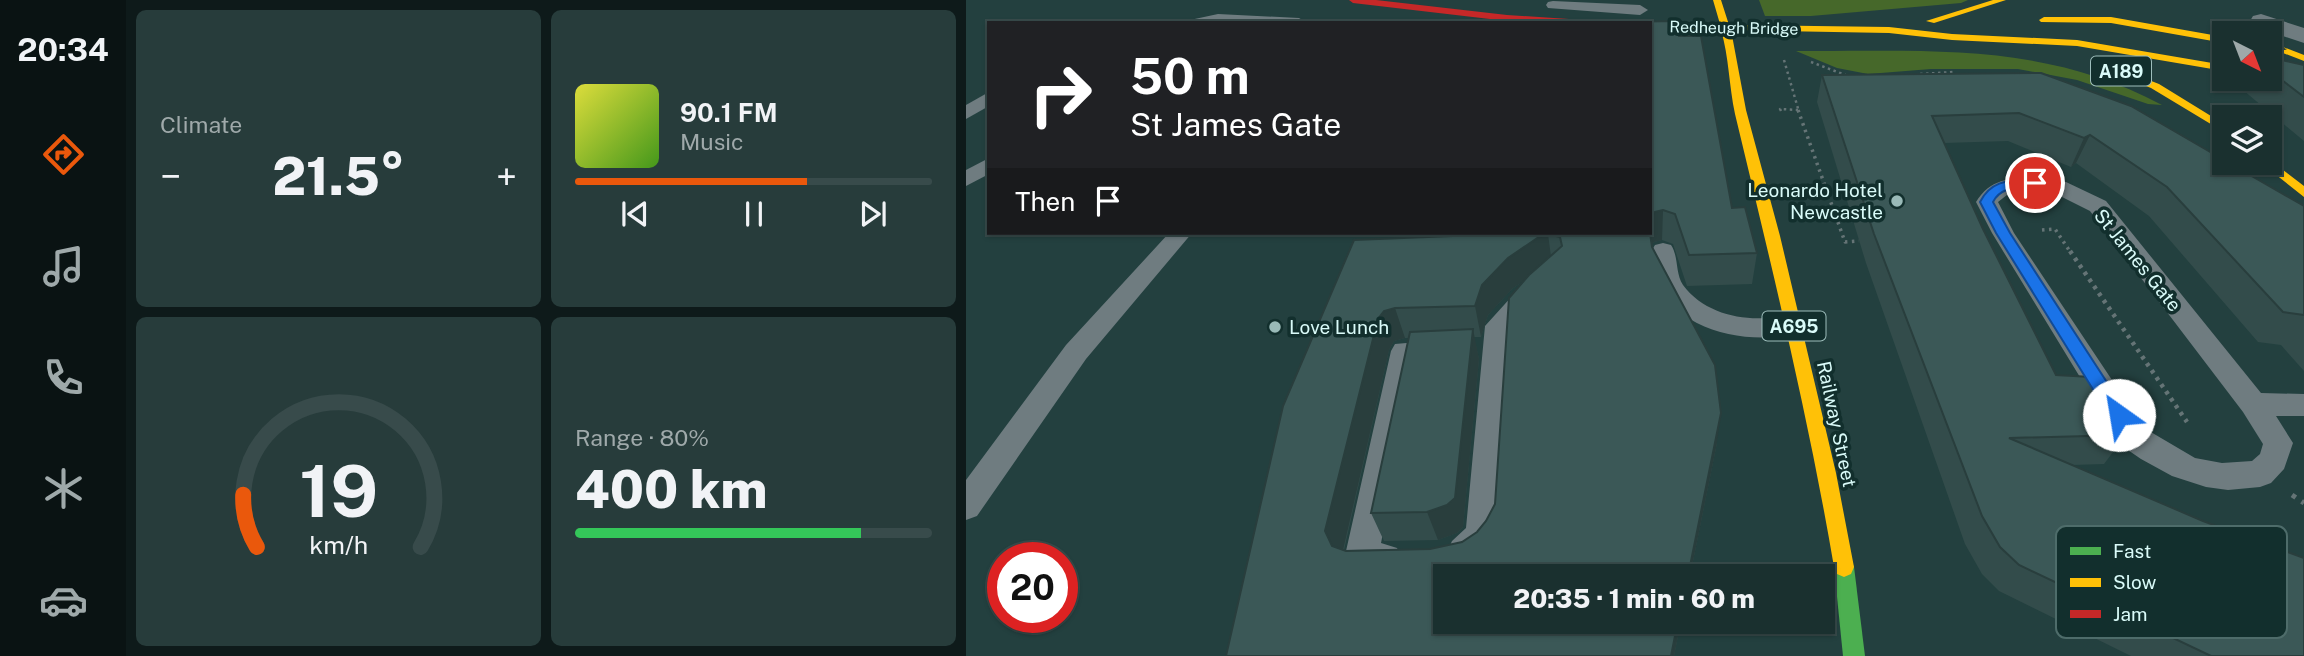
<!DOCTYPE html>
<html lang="en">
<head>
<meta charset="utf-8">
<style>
	:root { --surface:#1a302f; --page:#273c3b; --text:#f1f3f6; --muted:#9fa9aa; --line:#384b4b; --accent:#ea580c }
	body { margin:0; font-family:"Public Sans",sans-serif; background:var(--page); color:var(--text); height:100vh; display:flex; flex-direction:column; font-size:26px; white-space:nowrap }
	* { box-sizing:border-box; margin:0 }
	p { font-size:23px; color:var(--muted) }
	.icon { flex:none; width:38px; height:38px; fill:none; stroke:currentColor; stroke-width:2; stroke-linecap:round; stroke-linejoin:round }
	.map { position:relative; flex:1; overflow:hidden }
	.sheet { display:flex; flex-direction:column; gap:10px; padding:10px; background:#0e1a1a; width:840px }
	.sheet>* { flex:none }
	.banner { position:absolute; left:21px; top:21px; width:665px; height:214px; border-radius:0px; box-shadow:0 2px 5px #0004,0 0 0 2px var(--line); background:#202124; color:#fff; overflow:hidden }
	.needle { width:46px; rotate:138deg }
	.fabs { position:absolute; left:1246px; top:21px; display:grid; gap:14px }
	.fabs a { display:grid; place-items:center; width:70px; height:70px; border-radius:0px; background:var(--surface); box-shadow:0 2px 5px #0004,0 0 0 2px var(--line); font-size:35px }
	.speed { position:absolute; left:21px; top:542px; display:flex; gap:14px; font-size:35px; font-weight:700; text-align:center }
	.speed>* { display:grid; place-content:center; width:91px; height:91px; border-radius:50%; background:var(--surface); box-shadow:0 2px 5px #0004,0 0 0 2px var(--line); line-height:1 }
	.speed .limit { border:10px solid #d22; background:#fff; color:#111 }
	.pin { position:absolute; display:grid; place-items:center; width:60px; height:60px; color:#fff; margin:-30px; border:4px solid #fff; border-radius:50%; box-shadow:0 2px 7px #0007 }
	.me { position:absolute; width:77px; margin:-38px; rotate:328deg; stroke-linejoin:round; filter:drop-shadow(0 0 5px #0008) }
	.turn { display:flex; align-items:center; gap:24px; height:147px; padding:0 28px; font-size:32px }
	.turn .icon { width:91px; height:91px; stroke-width:2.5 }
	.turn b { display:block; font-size:49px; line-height:60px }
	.then { display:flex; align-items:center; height:66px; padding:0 28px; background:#0003; gap:14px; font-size:26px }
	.big { font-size:52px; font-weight:800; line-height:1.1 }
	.sheet .widget { flex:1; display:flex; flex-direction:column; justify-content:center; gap:10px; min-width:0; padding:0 24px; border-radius:10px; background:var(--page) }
	.sheet .dial { align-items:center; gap:0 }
	.dial svg { height:182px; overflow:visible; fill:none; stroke:var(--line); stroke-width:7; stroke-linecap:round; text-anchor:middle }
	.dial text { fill:var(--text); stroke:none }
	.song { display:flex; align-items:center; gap:21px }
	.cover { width:84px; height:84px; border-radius:10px; background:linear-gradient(135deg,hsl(60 70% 55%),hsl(100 70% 35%)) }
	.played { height:7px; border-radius:4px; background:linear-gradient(90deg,var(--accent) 65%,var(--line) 65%) }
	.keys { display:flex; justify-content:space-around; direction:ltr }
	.heat { display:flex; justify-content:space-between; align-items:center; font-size:38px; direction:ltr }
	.charge { height:10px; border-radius:5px; background:linear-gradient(90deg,#34c759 80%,var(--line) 0) }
	.sheet .tiles { flex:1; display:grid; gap:10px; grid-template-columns:repeat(2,1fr) }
	.trip { position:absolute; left:467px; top:564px; width:402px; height:70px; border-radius:0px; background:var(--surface); box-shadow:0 2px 5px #0004,0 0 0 2px var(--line); font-weight:800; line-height:70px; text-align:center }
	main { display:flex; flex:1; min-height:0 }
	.dock { display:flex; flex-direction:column; width:126px; justify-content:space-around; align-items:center; background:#0a1313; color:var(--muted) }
	.dock .icon { width:49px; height:49px }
	.dock .current { color:var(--accent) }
	.dock b { font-size:32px; color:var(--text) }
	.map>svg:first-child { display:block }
	.green { fill:#46682a }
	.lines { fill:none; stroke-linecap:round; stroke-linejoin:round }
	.path-far3 { stroke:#657476; stroke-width:2.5; stroke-dasharray:2.5 3.5; stroke-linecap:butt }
	.path-far2 { stroke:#657476; stroke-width:3.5; stroke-dasharray:2.5 4.5; stroke-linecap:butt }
	.path-far1 { stroke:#657476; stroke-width:4.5; stroke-dasharray:3.5 5; stroke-linecap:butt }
	.path { stroke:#657476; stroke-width:5; stroke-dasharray:4.5 7; stroke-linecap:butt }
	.lane { fill:#6f7c80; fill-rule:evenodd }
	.street { fill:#6f7c80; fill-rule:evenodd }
	.fast { fill:#4caf50; fill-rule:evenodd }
	.slow { fill:#ffc107; fill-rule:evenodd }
	.jam { fill:#c62828; fill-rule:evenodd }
	.wall { fill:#334c4b; fill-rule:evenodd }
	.shaded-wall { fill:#293e3d }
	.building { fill:#3b5857; stroke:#293e3d; stroke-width:2; fill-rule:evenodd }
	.route { fill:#1a73e8; stroke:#114b97; stroke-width:2 }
	.poi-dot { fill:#9abab8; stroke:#122f2d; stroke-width:2.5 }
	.labels { text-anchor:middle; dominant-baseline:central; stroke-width:7; stroke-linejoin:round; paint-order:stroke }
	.far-street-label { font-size:16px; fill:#dafbf9; stroke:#122f2d }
	.shield { fill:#122f2d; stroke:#9ebebc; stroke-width:2 }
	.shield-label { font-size:18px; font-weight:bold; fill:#dafbf9 }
	.poi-label { font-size:19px; fill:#dafbf9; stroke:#122f2d; text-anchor:end }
	.street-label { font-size:19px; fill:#dafbf9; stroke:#122f2d }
	.key { fill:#122f2d; stroke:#4e6c6a; stroke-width:2 }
	.key-label { font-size:19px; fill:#dafbf9 }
</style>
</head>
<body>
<main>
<nav class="dock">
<b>20:34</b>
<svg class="icon current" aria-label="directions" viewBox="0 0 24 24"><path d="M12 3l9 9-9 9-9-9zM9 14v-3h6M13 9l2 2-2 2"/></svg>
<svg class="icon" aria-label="music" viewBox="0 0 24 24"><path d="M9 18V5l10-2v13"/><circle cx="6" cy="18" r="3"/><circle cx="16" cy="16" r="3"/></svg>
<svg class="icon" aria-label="phone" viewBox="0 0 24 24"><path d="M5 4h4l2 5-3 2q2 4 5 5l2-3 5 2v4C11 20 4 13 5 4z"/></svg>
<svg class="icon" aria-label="climate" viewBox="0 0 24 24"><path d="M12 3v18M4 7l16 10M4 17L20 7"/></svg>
<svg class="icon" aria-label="car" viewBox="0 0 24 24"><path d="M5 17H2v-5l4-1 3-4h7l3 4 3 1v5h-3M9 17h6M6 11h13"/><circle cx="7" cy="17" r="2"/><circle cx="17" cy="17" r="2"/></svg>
</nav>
<section class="sheet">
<div class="tiles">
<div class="widget"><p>Climate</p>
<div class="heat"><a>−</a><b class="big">21.5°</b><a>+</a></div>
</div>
<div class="widget">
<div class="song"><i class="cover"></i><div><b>90.1 FM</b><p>Music</p></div></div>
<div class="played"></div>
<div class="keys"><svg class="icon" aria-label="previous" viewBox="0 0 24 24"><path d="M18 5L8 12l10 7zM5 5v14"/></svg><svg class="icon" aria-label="pause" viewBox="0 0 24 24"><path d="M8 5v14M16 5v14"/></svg><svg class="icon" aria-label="next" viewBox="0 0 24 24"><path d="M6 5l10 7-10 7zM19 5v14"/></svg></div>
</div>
<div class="widget dial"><svg viewBox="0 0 100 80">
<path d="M14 69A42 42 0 1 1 86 69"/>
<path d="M14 69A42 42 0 0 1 8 46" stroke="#ea580c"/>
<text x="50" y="56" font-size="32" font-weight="700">19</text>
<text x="50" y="72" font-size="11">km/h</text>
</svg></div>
<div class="widget"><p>Range · 80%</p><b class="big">400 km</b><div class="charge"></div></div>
</div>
</section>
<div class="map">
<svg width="1338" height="656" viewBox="0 0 1338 656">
	<rect width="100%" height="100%" fill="#23403f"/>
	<g class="green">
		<path d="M793,0H1002L995,3L845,16H799Z"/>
		<path d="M830,51C962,52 1076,41 1196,105L1182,104L1111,80L1052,69H965L902,74L871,68Z"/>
	</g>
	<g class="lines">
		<g class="path-far3">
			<path d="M818,60L833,112"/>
			<path d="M845,62L882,76"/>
			<path d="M954,74L987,72"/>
			<path d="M815,111L814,109L832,110"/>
		</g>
		<g class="path-far2">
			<path d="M832,110L879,242L893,241"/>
			<path d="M1076,230L1089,229L1105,253"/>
		</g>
		<path class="path-far1" d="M1104,251L1221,422"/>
		<path class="path" d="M1326,495L1338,503"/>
		<g class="lane">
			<path d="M587,1L674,5L682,10L674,15L582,8L580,5L582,2Z"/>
			<path d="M252,14L333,18L341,23H221L224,20Z"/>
			<path d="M23,92V106L0,119V105Z"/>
			<path d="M23,158V174L0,186V170Z"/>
			<path d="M1069,177L1100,182L1140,201L1295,393L1338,394V416H1310L1327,443L1318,469L1305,483L1294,487L1262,490L1240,487L1206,476L1175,459L1156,446L1026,233L1010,202C1024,179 1044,178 1069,177ZM1069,189L1086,192L1124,211L1277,412L1297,444L1294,454L1286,461L1256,463L1229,458L1178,428L1048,233L1032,202L1046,191Z"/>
			<path d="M203,233H226L120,359L11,516L0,520V480L100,345Z"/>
			<path d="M697,243L705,245C713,257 709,273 717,285C736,311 770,320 800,318C813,317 825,315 837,318L841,325L837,332C786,347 708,333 688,276C685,266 683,253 689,245Z"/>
			<path d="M566,282L575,284L578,290L545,329L533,533L515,561L498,568L486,563L481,552L486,541L500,528L519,326L557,284Z"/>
			<path d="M475,340L485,343L489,350L485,357L451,361L415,543L431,548L436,559L431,570C415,577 399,578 383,571L378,560L425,351L429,344Z"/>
		</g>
		<path class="street" d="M1295,14L1338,28V43L1287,26L1284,21L1287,16Z"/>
		<path class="fast" d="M878,557L885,560L888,567L899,656H877L868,567L871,560Z"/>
		<g class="slow">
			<path d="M747,0H755L763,25L923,27L986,34L1111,40L1258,65V71L1111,46L986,40L923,33L765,30L780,110L814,236L870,473L888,567L885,574L878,577L871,574L868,567C842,414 805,264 769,114C763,86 763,57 755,30L684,29V23L754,24Z"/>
			<path d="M1027,0H1040L968,23L960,21Z"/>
			<path d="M1078,17H1145L1258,37V43L1145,23L1075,22L1073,20Z"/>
			<path d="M1304,42L1338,55V61L1304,48Z"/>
			<path d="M1126,61H1134L1193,84L1258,124V132L1185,88L1126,65Z"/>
			<path d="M1304,160L1338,186V197L1299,166L1297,163H1304Z"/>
		</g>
		<path class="jam" d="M383,0H410L541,15L618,20L622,23L541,21L387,3Z"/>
	</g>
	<g class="wall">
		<path d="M713,36L766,208L791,253L786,284L721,286L707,244L696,240L688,242L686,245L751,443L724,576H480L715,621L708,656H260L317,406L510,235ZM559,280L529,504L520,521L511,532L496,542L464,549L378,550L423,350L428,341L439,338H443L405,513L418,541L472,540L491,533L497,527L513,359L508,337H515L522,315L546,289Z"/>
		<path d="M1304,41L1318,49L1312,59L1338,65V141L1265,80L1266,79H1304Z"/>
		<path d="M1075,73L1338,206V371L1315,345L1292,342L1183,216L1110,163L1105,167L1042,141L978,143L1017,229L1090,375L1160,435L1138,464L1106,465L1338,656H1165L1033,591L1016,574L999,544L900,263L851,102L856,75Z"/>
	</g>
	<g class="shaded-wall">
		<path d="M1318,49L1304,71L1307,51Z"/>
		<path d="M1124,135L1110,163L1105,167L1118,138Z"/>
		<path d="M697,210L696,240L688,242L685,247L683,233H684L685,217L689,212Z"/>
		<path d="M582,234L586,264L576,268L546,289L522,315L515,337L509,306L516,285L542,258L573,237Z"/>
		<path d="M429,308L439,338L428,341L423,350L375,559L366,546L359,531L412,319L418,311Z"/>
		<path d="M507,329L513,359L497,527L491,533L472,540L461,512Z"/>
		<path d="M755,413L751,443L724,576H722Z"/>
		<path d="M712,621H715L708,656H705Z"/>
	</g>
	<g class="building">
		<path d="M710,21L713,36H735L766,208L779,207L791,253L723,255L709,214L697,210L689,212L685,217L684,223V23H592Z"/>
		<path d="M1304,41L1318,49L1307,51L1311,59L1338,65V97L1304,71Z"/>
		<path d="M1075,73L1165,106L1258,160V163H1263L1338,206V315L1317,312L1201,187L1124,135L1118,138L1053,113L966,116L1017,229L1090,375L1125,377L1160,435L1043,438L1237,521L1338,558V656H1245L1053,565L1034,547L1016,516L908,234L856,75Z"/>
		<path d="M510,233H684L686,247L749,365L755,413L722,576H480V621H712L705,656H260L317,406L388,240L510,235ZM582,234L594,237L596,246L563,275L543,298L529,504L520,521L511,532L496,542L464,549L380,551L366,546L359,531L412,319L418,311L429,308L509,306L516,285L542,258L573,237Z"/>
		<path d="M507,329L489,498L481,505L461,512L405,513L444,332Z"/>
	</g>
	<path class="route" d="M1069,179L1075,183L1074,185C1056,189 1036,184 1027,202L1044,233L1159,410L1162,415L1159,420H1146L1030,233L1014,202C1026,178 1046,181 1069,179Z"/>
	<g class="poi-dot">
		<circle cx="931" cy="201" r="7"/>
		<circle cx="309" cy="327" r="7"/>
	</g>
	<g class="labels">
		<g class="far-street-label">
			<text transform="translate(768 28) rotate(1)">Redheugh Bridge</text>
		</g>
		<g class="shield">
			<rect x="1125" y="56.5" width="60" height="29" rx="5"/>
			<rect x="796.5" y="311.5" width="63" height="29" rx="5"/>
		</g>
		<g class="shield-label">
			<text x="1155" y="71">A189</text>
			<text x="828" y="326">A695</text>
		</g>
		<g class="poi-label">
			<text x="917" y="190">Leonardo Hotel<tspan x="917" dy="22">Newcastle</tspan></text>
			<text x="323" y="327" text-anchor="start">Love Lunch</text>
		</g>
		<g class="street-label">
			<text transform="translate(1172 260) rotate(51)">St James Gate</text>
			<text transform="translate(871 424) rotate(78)">Railway Street</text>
		</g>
	</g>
	<rect x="1090" y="526" width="231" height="112" rx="10" class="key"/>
	<rect x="1104" y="547" width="31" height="8" fill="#4caf50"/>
	<rect x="1104" y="578" width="31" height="9" fill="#ffc107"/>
	<rect x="1104" y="610" width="31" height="8" fill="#c62828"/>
	<g class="key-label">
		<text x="1147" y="558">Fast</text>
		<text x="1147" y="589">Slow</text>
		<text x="1147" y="621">Jam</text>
	</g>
</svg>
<div class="fabs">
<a><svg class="needle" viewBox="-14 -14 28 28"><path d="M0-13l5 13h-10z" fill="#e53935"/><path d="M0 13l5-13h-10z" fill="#9fa9aa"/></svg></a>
<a><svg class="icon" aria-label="layers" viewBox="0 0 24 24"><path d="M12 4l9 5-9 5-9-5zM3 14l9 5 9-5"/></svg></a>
</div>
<div class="speed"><div class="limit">20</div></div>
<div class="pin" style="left:1069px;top:183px;background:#d93025"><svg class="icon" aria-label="arrive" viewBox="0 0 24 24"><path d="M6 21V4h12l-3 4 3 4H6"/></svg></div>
<svg class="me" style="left:1153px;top:415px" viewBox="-20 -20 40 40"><circle r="19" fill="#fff"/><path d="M0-13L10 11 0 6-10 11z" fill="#1a73e8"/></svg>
<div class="trip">20:35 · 1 min · 60 m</div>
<div class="banner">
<div class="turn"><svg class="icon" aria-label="right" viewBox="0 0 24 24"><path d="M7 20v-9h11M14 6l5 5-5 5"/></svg><div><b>50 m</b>St James Gate</div></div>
<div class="then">Then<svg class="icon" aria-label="arrive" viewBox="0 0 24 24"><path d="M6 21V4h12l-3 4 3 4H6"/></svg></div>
</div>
</div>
</main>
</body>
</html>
